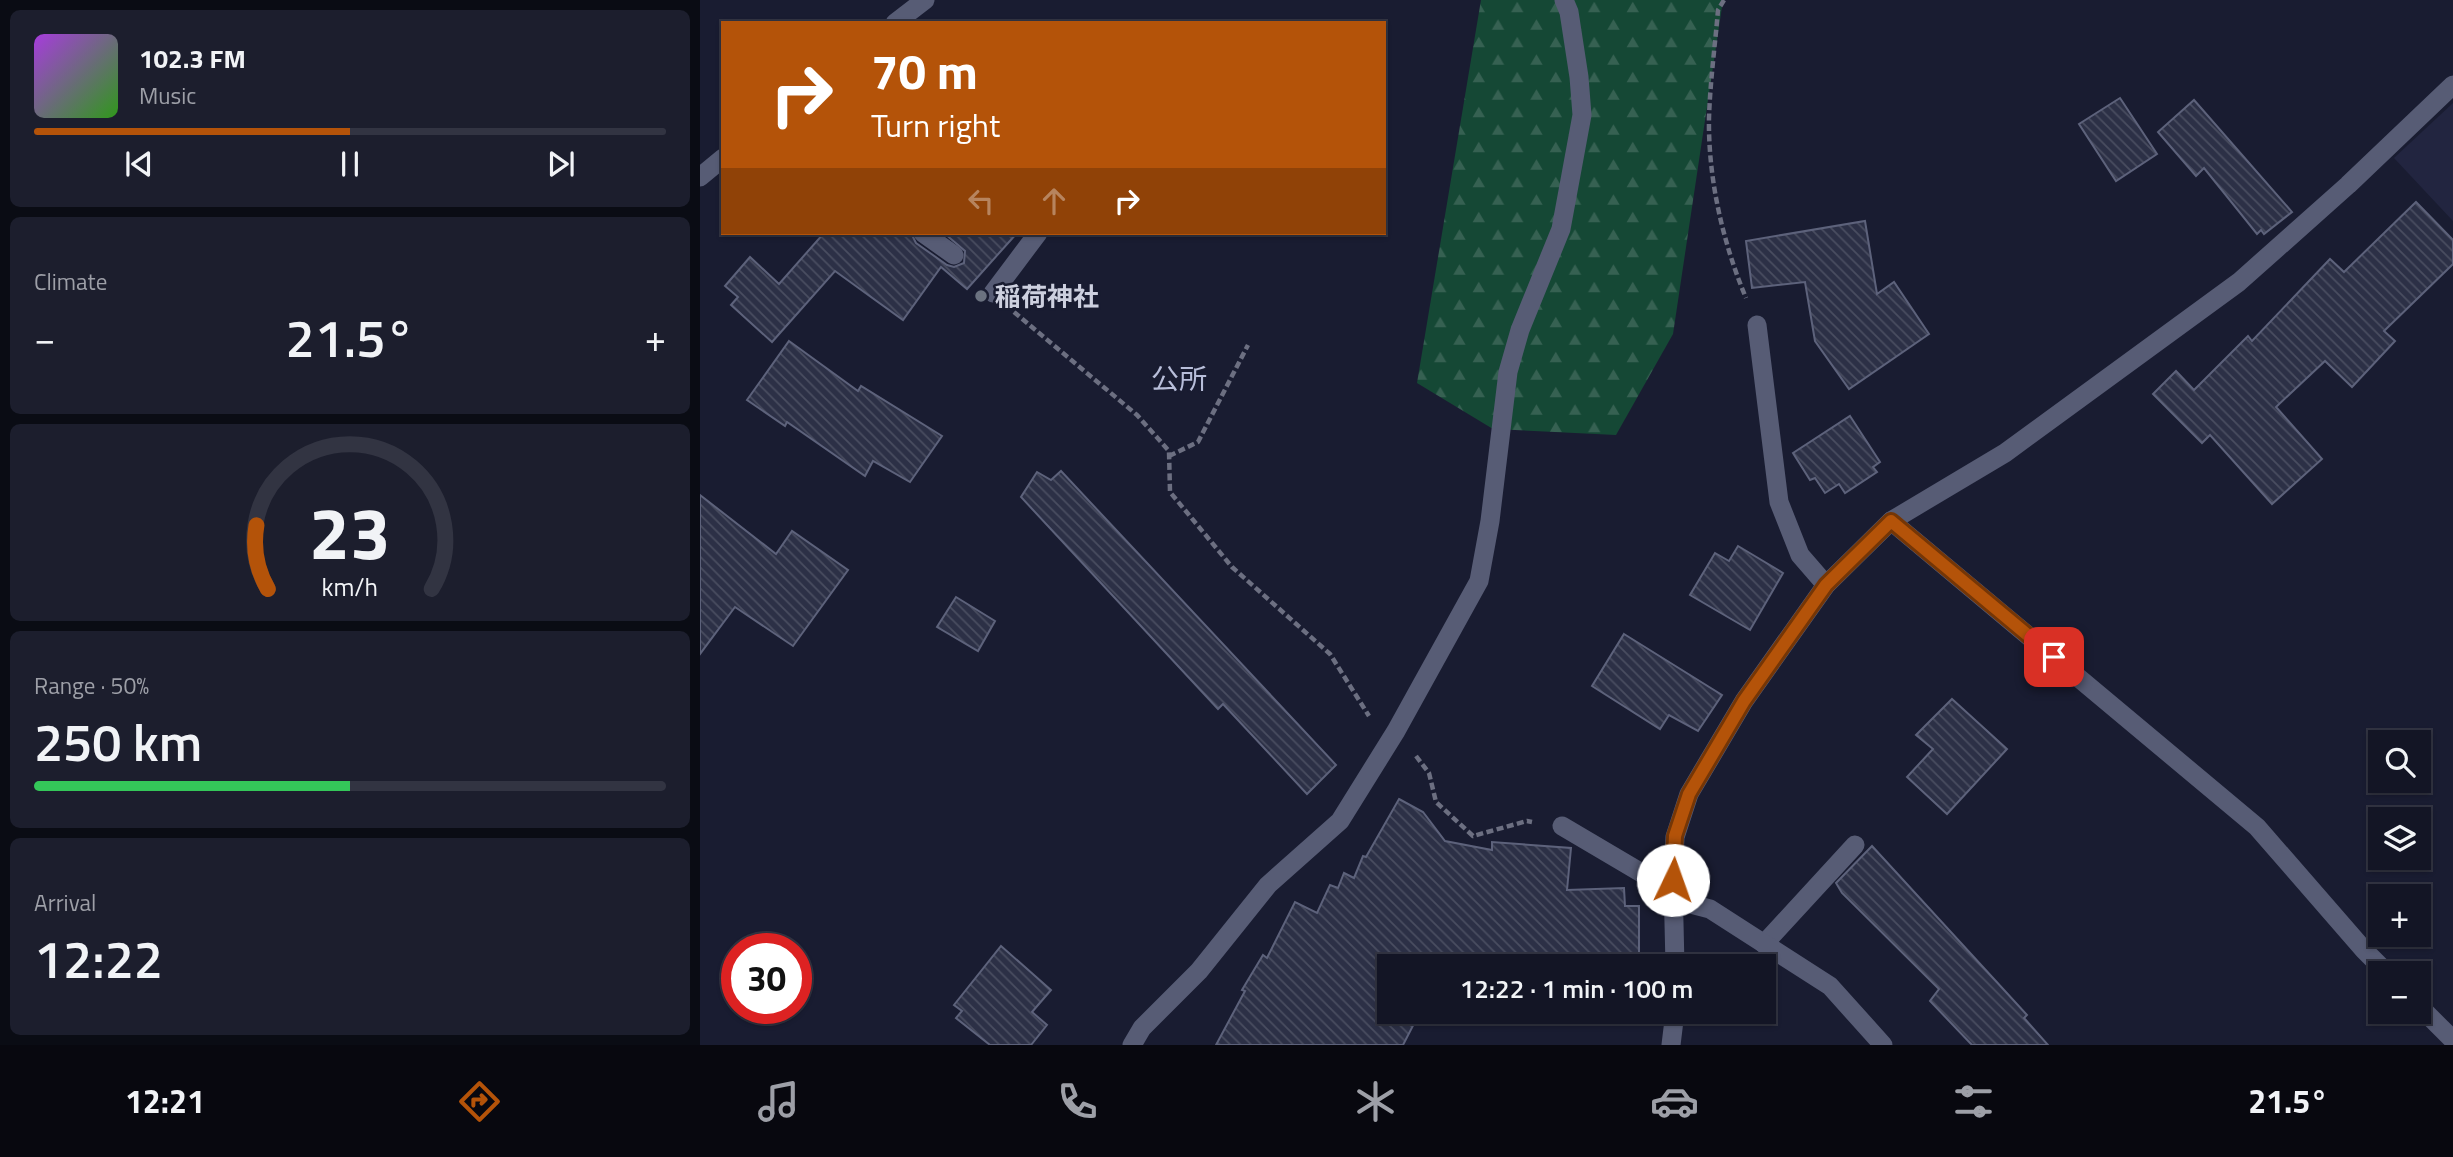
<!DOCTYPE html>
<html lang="en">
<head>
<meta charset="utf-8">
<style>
	:root { --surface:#131525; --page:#1c1e2d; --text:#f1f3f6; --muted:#9d9fa7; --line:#323442; --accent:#b45309 }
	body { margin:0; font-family:"Titillium Web","Noto Sans JP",sans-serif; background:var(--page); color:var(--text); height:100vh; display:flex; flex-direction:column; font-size:26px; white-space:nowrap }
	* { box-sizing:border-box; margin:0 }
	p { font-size:23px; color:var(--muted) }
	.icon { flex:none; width:38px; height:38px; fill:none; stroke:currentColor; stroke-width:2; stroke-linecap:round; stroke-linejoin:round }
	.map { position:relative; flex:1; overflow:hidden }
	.sheet { display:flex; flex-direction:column; gap:10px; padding:10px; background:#0a0c14; width:700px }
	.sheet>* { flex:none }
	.guide { position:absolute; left:21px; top:21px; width:665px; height:214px; border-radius:0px; box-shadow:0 2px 5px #0004,0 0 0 2px var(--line); background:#b45309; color:#fff; overflow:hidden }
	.buttons { position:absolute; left:1668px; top:730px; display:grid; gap:14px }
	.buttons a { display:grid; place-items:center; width:63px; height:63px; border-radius:0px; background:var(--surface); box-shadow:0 2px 5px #0004,0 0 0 2px var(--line); font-size:35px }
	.speed { position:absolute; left:21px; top:933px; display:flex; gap:14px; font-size:35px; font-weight:700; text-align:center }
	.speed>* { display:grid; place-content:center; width:91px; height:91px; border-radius:50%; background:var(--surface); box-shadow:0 2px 5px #0004,0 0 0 2px var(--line); line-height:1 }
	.speed .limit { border:10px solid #d22; background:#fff; color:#111 }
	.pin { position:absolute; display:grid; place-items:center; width:60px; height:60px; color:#fff; margin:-30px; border-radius:14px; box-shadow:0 4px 10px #0006 }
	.me { position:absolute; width:77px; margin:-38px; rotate:3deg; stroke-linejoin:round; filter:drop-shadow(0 0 5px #0008) }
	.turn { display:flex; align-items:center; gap:24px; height:147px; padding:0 35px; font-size:32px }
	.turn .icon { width:91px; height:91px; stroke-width:2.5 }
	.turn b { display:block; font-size:49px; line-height:60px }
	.lanes { display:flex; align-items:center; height:66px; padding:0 35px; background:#0003; justify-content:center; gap:35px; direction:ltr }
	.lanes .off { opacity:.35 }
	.big { font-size:52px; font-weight:600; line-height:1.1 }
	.sheet .tile { flex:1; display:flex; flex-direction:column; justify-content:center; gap:10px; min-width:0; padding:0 24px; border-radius:10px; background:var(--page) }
	.sheet .dial { align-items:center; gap:0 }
	.dial svg { height:182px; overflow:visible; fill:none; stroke:var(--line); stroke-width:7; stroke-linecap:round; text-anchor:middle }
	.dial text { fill:var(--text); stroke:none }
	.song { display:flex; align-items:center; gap:21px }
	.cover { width:84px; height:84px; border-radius:10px; background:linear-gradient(135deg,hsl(280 70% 55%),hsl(110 70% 35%)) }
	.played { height:7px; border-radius:4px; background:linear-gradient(90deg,var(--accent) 50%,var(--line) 50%) }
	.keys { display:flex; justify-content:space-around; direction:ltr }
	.heat { display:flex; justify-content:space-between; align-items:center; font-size:38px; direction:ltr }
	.charge { height:10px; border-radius:5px; background:linear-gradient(90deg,#34c759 50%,var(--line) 0) }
	.trip { position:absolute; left:677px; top:954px; width:399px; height:70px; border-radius:0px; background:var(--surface); box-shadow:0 2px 5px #0004,0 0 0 2px var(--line); font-weight:600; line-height:70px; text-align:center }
	.tab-bar { display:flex; height:112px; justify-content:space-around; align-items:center; background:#08080f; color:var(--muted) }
	.tab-bar .icon { width:49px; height:49px }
	.tab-bar .on { color:var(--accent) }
	.tab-bar b { font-size:32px; color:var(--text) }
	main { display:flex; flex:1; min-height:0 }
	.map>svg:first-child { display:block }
	.built { fill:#222540 }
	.forest { fill:url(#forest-firs) }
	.building { fill:url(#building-back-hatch); stroke:#5d627b; stroke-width:2 }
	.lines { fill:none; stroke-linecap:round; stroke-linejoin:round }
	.path { stroke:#6c6f81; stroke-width:4.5; stroke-dasharray:7 3.5; stroke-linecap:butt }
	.service { stroke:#575c75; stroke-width:19 }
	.minor { stroke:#575c75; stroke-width:19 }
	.route-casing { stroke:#753606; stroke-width:18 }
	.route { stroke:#b45309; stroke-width:12 }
	.worship-dot { fill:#6b7280; stroke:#191c31; stroke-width:2.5 }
	.labels { text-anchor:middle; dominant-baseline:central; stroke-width:5; stroke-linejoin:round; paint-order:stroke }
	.poi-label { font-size:26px; font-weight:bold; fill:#cdd0df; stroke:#191c31; text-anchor:start }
	.neighbourhood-label { font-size:28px; fill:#b8beda; stroke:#191c31 }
</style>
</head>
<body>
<main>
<section class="sheet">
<div class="tile">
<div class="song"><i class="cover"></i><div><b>102.3 FM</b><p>Music</p></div></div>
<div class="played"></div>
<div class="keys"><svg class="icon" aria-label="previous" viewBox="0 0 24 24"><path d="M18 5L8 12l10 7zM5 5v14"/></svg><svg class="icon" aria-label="pause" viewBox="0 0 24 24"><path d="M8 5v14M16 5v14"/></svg><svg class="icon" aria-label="next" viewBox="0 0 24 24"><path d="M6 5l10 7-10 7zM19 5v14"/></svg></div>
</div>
<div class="tile"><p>Climate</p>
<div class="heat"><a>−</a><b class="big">21.5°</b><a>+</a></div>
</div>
<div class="tile dial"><svg viewBox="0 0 100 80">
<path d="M14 69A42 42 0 1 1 86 69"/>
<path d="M14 69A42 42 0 0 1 9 41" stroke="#b45309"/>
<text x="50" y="56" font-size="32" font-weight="700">23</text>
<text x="50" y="72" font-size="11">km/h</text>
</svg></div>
<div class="tile"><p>Range · 50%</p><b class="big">250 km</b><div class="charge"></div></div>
<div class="tile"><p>Arrival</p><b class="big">12:22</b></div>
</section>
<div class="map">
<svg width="1753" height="1045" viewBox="0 0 1753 1045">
	<defs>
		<pattern id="forest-firs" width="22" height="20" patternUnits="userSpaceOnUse" patternTransform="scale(1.75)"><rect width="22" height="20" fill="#154835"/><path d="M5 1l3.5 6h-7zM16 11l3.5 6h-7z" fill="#366152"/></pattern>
		<pattern id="building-back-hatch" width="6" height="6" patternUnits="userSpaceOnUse" patternTransform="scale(1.75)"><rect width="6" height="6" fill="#2c3046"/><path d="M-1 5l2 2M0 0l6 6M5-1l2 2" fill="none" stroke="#494d60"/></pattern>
	</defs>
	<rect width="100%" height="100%" fill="#191c31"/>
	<path class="built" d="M1753,103V221L1694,158Z"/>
	<path class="forest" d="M781,0H1023L973,334L916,435L793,429L717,383Z"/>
	<g class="building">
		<path d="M1420,98L1457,154L1416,181L1379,124Z"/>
		<path d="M1494,100L1592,212L1564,234L1561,230L1557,234L1504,168L1496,176L1458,132Z"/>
		<path d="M1716,202L1753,240V264L1684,331L1695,341L1652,387L1625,361L1576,407L1622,459L1572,504L1510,435L1502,443L1453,394L1476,371L1494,390L1548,336L1552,341L1630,259L1644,272Z"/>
		<path d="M1165,221L1177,294L1194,282L1229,334L1149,389L1115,341L1105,282L1052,288L1046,241Z"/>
		<path d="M124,233H211L216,243L247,265L254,267L264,263L265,251L244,233H317L267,289L241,267L203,320L135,271L72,342L31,305L38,297L25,286L50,257L79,284Z"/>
		<path d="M89,341L158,391L161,386L242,436L210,482L173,461L165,476L87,422L85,426L47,400Z"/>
		<path d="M1150,416L1180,462L1173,467L1177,472L1145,493L1139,484L1125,493L1115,478L1110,480L1093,453Z"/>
		<path d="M361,471L636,765L607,794L523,704L518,709L321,497L337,472L351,480Z"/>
		<path d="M0,495L76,554L92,531L148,570L93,646L35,607L0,654Z"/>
		<path d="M1038,546L1083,573L1050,630L990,595L1015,553L1029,561Z"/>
		<path d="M256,597L295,621L278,651L237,627Z"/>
		<path d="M924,634L1022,695L998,731L969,715L960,729L892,686Z"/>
		<path d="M1252,699L1307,749L1247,814L1207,777L1233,749L1216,735Z"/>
		<path d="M699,799L723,812L745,841L792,850V842L871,848L867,890L924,888L925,906H939V959L846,956L842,966H690V1012H720L703,1045H516L545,991L542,990L563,955L567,958L595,902L617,913L630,885L638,888L644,873L654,878L663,856L666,857Z"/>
		<path d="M1172,846L1327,1015L1324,1018L1348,1045H1272L1230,1001L1239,989L1142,893L1136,883Z"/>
		<path d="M301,946L351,990L332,1012L347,1025L331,1045H290L256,1018L262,1011L254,1005Z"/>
	</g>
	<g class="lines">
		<g class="path">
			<path d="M1024,0L1018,10C1015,46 1010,83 1009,118C1008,179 1023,243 1046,298"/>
			<path d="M314,312L437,415L469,451L470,492L532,567L630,654L669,716"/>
			<path d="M469,456L498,442L548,345"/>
			<path d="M716,756L729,773L736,802L773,836L827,821L832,822"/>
		</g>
		<g class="service">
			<path d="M223,233L254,255"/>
			<path d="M293,293L338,233"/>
			<path d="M1064,944L1155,845"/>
		</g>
		<g class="minor">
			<path d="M195,23L225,0"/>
			<path d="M0,177L23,158"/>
			<path d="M1057,325L1079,502L1100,555L1126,585"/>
			<path d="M1191,521L1557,827L1664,950L1687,973"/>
			<path d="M862,826L945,875L973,880"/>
			<path d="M975,900L1010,909L1130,986L1183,1045"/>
			<path d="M975,966L973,880L975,837L989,794L1044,701L1126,585L1191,521L1305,453L1539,282L1648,185L1753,85"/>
			<path d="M1718,1005L1753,1040"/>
			<path d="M432,1045L442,1028L499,971L568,885L640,821L696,731L779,581L790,521L808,372L820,330L861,229L882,115L879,77L869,12L864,0"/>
			<path d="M971,1045L975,1012"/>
		</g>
	</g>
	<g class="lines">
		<g class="route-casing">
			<path id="route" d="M973,880L975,836L989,794L1044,701L1126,585L1191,521L1354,657"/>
		</g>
		<use href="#route" class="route"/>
	</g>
	<circle class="worship-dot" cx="281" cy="296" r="7"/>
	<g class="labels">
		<g class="poi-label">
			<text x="295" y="296">稲荷神社</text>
		</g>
		<g class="neighbourhood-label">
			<text x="479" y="378">公所</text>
		</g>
	</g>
</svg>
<div class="buttons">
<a><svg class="icon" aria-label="search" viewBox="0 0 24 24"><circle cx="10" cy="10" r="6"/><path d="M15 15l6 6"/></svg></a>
<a><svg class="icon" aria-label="layers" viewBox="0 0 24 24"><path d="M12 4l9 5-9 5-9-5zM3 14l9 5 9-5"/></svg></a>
<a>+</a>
<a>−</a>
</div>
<div class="speed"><div class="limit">30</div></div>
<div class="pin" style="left:1354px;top:657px;background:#d93025"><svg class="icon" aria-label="arrive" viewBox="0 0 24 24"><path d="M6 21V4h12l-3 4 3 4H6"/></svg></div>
<svg class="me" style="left:973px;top:880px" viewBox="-20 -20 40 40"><circle r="19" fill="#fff"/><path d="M0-13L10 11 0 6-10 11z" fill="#b45309"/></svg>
<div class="trip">12:22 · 1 min · 100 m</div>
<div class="guide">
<div class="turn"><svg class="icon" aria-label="right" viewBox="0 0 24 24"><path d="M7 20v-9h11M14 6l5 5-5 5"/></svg><div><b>70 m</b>Turn right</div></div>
<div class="lanes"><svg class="icon off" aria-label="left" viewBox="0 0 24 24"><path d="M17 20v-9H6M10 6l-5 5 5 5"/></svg><svg class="icon off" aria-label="ahead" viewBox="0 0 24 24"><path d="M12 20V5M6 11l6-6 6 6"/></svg><svg class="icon" aria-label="right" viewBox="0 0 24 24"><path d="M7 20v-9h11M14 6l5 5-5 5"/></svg></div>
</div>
</div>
</main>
<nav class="tab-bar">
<b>12:21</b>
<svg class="icon on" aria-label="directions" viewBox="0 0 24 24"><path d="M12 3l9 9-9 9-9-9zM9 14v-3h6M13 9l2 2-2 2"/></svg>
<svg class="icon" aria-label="music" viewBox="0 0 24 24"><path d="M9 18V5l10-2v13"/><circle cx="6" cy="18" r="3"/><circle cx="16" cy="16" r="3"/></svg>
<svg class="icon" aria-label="phone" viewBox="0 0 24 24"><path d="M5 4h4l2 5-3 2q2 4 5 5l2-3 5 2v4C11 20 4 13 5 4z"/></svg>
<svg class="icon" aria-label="climate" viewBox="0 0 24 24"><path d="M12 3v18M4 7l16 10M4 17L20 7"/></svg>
<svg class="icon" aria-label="car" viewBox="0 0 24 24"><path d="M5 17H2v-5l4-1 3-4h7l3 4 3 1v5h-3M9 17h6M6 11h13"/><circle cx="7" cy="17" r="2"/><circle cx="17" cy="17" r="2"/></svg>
<svg class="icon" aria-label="filters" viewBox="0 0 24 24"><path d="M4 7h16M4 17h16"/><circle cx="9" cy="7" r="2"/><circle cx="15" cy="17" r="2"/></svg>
<b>21.5°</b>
</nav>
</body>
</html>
